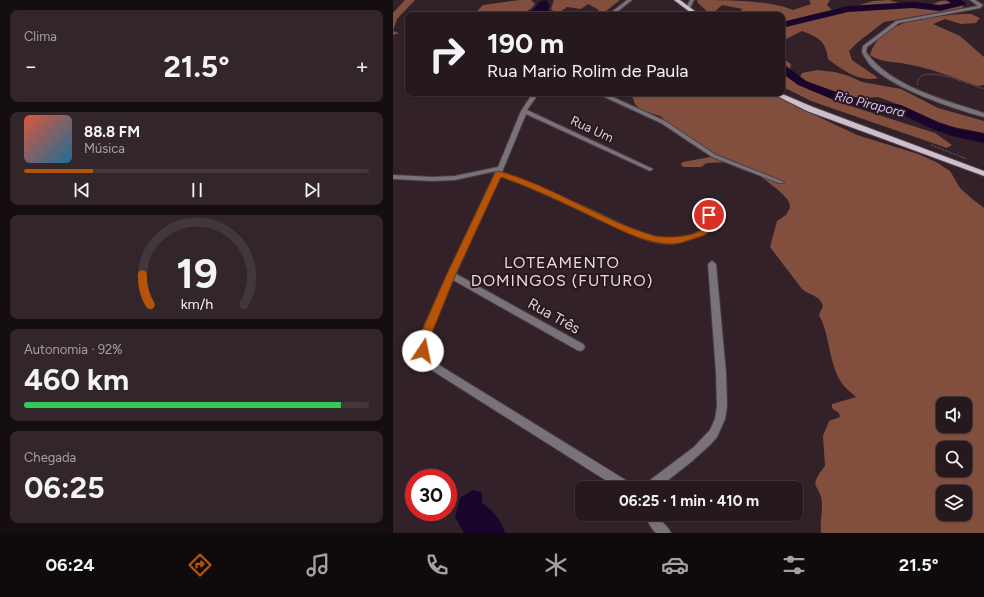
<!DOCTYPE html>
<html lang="pt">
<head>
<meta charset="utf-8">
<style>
	:root { --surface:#26191e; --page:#32262b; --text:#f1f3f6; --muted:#a4a0a4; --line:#42383c; --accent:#b45309 }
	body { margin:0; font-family:Figtree,sans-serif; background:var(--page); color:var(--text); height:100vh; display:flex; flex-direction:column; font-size:15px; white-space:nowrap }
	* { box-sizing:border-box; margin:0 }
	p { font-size:13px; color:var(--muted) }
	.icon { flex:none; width:22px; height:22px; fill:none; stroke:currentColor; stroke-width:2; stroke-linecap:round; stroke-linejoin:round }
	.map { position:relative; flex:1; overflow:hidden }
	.details { display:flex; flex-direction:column; gap:10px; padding:10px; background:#150e10; width:393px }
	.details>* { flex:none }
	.hud { position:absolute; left:12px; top:12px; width:380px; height:84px; border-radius:8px; box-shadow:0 1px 3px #0004,0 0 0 1px var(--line); background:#26191e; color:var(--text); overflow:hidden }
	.buttons { position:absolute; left:543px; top:397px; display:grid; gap:8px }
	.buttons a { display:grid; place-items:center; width:36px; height:36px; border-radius:8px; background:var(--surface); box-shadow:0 1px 3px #0004,0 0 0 1px var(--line); font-size:20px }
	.speed { position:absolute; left:12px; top:469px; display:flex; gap:8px; font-size:20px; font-weight:700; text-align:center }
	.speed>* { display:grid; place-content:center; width:52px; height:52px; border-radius:50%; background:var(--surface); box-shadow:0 1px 3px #0004,0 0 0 1px var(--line); line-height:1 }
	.speed .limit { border:6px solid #d22; background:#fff; color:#111 }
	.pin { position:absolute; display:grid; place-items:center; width:34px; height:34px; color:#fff; margin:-17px; border:2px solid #fff; border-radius:50%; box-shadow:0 1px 4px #0007 }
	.me { position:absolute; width:44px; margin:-22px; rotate:11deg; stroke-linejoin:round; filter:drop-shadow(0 0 3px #0008) }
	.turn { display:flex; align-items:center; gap:14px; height:84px; padding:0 16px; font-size:18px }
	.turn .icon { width:52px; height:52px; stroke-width:2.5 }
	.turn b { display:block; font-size:28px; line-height:34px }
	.big { font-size:30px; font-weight:700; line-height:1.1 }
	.details .widget { flex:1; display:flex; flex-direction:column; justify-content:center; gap:6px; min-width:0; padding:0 14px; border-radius:8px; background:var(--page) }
	.details .dial { align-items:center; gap:0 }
	.dial svg { height:104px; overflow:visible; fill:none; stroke:var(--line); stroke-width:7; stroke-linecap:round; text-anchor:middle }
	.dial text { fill:var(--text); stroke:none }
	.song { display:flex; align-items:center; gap:12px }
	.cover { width:48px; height:48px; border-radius:6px; background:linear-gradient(135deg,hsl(10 70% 55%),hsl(200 70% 35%)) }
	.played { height:4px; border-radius:2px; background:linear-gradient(90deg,var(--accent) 20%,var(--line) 20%) }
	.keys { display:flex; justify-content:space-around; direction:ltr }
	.heat { display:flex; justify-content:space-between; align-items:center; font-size:22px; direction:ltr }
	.charge { height:6px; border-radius:3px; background:linear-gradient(90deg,#34c759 92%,var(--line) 0) }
	.trip { position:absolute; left:182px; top:481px; width:228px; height:40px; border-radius:8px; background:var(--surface); box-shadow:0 1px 3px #0004,0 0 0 1px var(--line); font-weight:700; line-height:40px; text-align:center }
	.tabs { display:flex; height:64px; justify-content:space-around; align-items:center; background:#0f0a0c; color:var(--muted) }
	.tabs .icon { width:28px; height:28px }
	.tabs .current { color:var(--accent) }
	.tabs b { font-size:18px; color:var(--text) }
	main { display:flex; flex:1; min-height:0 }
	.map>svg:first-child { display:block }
	.forest { fill:#824f3e; fill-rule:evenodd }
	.water { fill:#19052b }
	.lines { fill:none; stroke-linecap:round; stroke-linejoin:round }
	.river { fill:#19052b; fill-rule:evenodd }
	.minor-casing { stroke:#4d3d44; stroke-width:2 }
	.primary-casing { stroke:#4d3d44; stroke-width:2 }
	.path { stroke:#68595f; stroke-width:1; stroke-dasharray:2 1; stroke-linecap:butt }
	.minor { fill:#797278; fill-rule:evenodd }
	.primary { fill:#ccbecb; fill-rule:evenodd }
	.route { fill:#b45309; stroke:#753606 }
	.labels { text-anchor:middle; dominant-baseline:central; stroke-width:4; stroke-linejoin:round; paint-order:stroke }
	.far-water-label { font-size:13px; font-style:italic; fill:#d8bff9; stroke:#28181f }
	.far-street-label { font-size:13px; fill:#ddd2d6; stroke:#28181f }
	.street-label { font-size:15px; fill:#ddd2d6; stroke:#28181f }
	.neighbourhood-label { font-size:16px; letter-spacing:1px; fill:#eed7e0; stroke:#28181f }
</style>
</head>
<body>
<main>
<section class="details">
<div class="widget"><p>Clima</p>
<div class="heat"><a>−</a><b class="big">21.5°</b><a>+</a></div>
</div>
<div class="widget">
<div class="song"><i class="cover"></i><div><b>88.8 FM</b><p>Música</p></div></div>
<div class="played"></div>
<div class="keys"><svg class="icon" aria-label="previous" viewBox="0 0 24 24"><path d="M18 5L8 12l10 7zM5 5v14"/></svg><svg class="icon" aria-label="pause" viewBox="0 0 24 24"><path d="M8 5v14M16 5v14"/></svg><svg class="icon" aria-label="next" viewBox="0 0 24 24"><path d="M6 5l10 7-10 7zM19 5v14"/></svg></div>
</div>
<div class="widget dial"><svg viewBox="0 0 100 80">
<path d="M14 69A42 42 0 1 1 86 69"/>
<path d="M14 69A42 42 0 0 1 8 46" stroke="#b45309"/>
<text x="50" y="56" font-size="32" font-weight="700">19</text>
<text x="50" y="72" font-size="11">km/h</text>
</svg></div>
<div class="widget"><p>Autonomia · 92%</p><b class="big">460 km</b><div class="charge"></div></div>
<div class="widget"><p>Chegada</p><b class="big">06:25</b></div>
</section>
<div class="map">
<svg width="591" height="533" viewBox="0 0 591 533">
	<rect width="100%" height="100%" fill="#322128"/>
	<g class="forest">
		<path d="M12,0H22L4,19L0,31L6,33L0,35V13Z"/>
		<path d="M127,0H138L142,4C131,21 98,15 80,15L90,5Z"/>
		<path d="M161,0H227L208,15L203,13L206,10L195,4L188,9L174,7L164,14L158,9Z"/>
		<path d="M304,0C330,0 378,0 400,10L418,4L416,0H437L434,5L439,10L460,7L480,1L496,0L509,4H540L547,1L562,0L572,4L569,8L491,22L465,42L456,51L459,60L485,78C468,83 449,70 435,59C433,41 425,37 409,31L389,41V15H342L350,9L329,5L320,13H316L305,3Z"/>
		<path d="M570,14H578L587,18L583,23L568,24L552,19L540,24L567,36L591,57V85L585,86C561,78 538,68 513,64C500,61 488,63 477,55C488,18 538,17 570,14Z"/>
		<path d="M389,58L398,64L395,78L451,104L542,133L559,145L554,148L418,101L390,87Z"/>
		<path d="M424,70L442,72L456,76L469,82L508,89L545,108L591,121V133L551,125L507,105L485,97L459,99L418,84L407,77L409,73Z"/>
		<path d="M235,93H379L390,100L464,135L525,154L543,162L557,171L567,188L578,198L591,208V533H428C427,523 429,514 429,504C428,483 413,490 432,466L430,436L436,421L447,417L446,413L439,408V404L463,397C459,393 454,390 451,386C435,366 438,337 426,315L430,306C427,295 417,296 409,289L377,247L384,221L393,215L397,208C397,205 396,201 394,199C391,194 371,178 366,176C355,171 346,171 339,162L314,163L308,167H290L288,164L290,162L322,156L323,154L282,129L267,116L248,110L242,104L239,96ZM550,404H572V426H550ZM550,448H572V470H550ZM550,492H572V514H550Z"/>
	</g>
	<g class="water">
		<path d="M153,0C157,3 157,6 155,11L147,12L144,15H130L141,9L147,1Z"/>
		<path d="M80,490L89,493V503C100,511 108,519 112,533H71L62,517L67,498Z"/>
	</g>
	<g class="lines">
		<g class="river">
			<path d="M553,0H568L573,3L572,5L547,11L519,8L455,12L389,28V22L455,6L519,2L547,5L558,3Z"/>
			<path d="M389,65L393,66L413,81L449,94L481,102L508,105L545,122L566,129L589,133L591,134V143L559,136L537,128L502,111L481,110L441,100L405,85L389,73Z"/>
		</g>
		<g class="minor-casing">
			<g id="minor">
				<path d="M234,0H239L220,15H215Z"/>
				<path d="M297,0H301L297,8H293Z"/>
				<path d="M577,0H582L590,5L587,8L506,23L474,47L473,52C498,87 552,100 591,113V117C558,108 501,89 477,65C474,61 471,56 469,52L470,46L503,21L585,6Z"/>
				<path d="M140,93H146L134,110L260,169L257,171L255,170L133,114L109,172C142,184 174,199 205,213C224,222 244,233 265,237C276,239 304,237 311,227C313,224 313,219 312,215L316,213L320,215C321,227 315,234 304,237C295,240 285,244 274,244C249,242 225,228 203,218C171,203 140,188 107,176L63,274L190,344L192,347L190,350L187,351L184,350L60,280L35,340L37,354L46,365L239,484L241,488H225L40,371L28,356L25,340L54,275L103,171L62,180L39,181L0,179V175L39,177L62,176L105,167L128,111Z"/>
				<path d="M203,93H211L272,121L323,155L391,182L390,183H386L319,157L268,123Z"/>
				<path d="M319,261L323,264L333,373L334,406L332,419L324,437L317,445L298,462L265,488H250L252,484L301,447L317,430L322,419L324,406L323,373L315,264Z"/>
				<path d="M250,514H263C267,521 275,526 278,533H263L260,530Z"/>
			</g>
		</g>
		<g class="primary-casing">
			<g id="primary">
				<path d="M281,0H287L307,15H301Z"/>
				<path d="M378,93H387L420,107L591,171V176L414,111Z"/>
			</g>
		</g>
		<g class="path">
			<path d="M525,85L524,82L528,76C545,69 574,84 591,89"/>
			<path d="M538,145L574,159"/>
		</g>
		<use href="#minor" class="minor"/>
		<use href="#primary" class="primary"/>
	</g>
	<path class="route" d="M105,171C159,185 208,221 262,236C273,238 304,238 311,227C314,223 312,219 312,215L316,213L320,215C323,227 317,234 306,237C298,239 288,244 279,244C252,244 226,229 202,218C171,203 140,188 108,177L62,276L36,340L34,354L30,355L27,354L25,351V340L53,276L102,173Z"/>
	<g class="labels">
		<g class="far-water-label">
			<text transform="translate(477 104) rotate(14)">Rio Pirapora</text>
		</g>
		<g class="far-street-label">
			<text transform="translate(199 129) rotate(25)">Rua Um</text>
		</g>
		<g class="street-label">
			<text transform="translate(161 316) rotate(29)">Rua Três</text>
		</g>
		<g class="neighbourhood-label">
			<text x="169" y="262">LOTEAMENTO<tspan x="169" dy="18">DOMINGOS (FUTURO)</tspan></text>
		</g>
	</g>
</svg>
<div class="buttons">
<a><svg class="icon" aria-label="sound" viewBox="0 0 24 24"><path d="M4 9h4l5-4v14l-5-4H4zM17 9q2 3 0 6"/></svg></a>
<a><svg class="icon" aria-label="search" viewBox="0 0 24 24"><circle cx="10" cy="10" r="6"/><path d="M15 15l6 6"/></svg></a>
<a><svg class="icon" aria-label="layers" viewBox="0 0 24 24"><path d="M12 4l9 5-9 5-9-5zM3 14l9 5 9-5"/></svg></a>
</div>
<div class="speed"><div class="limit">30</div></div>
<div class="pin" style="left:316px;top:215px;background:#d93025"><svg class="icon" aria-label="arrive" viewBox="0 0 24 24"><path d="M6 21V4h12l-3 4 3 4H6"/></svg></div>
<svg class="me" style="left:30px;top:351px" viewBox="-20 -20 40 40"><circle r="19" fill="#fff"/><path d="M0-13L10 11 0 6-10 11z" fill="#b45309"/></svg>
<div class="trip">06:25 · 1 min · 410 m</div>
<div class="hud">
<div class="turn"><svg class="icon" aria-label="right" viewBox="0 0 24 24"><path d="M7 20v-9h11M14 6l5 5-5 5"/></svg><div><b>190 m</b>Rua Mario Rolim de Paula</div></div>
</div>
</div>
</main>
<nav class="tabs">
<b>06:24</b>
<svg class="icon current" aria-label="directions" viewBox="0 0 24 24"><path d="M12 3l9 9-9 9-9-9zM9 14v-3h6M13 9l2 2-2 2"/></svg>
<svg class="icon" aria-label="music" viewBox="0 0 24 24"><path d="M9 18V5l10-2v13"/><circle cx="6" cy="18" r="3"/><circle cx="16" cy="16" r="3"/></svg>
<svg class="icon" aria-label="phone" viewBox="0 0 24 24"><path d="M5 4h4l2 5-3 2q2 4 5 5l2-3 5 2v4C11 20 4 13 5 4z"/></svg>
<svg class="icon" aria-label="climate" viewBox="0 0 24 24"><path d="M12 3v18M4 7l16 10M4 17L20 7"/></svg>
<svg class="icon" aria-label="car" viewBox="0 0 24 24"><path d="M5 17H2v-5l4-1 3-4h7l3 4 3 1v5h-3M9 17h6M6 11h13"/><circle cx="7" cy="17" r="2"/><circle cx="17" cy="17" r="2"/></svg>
<svg class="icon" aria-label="filters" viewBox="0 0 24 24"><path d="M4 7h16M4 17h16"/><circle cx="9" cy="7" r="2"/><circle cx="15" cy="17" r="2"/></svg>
<b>21.5°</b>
</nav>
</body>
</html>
